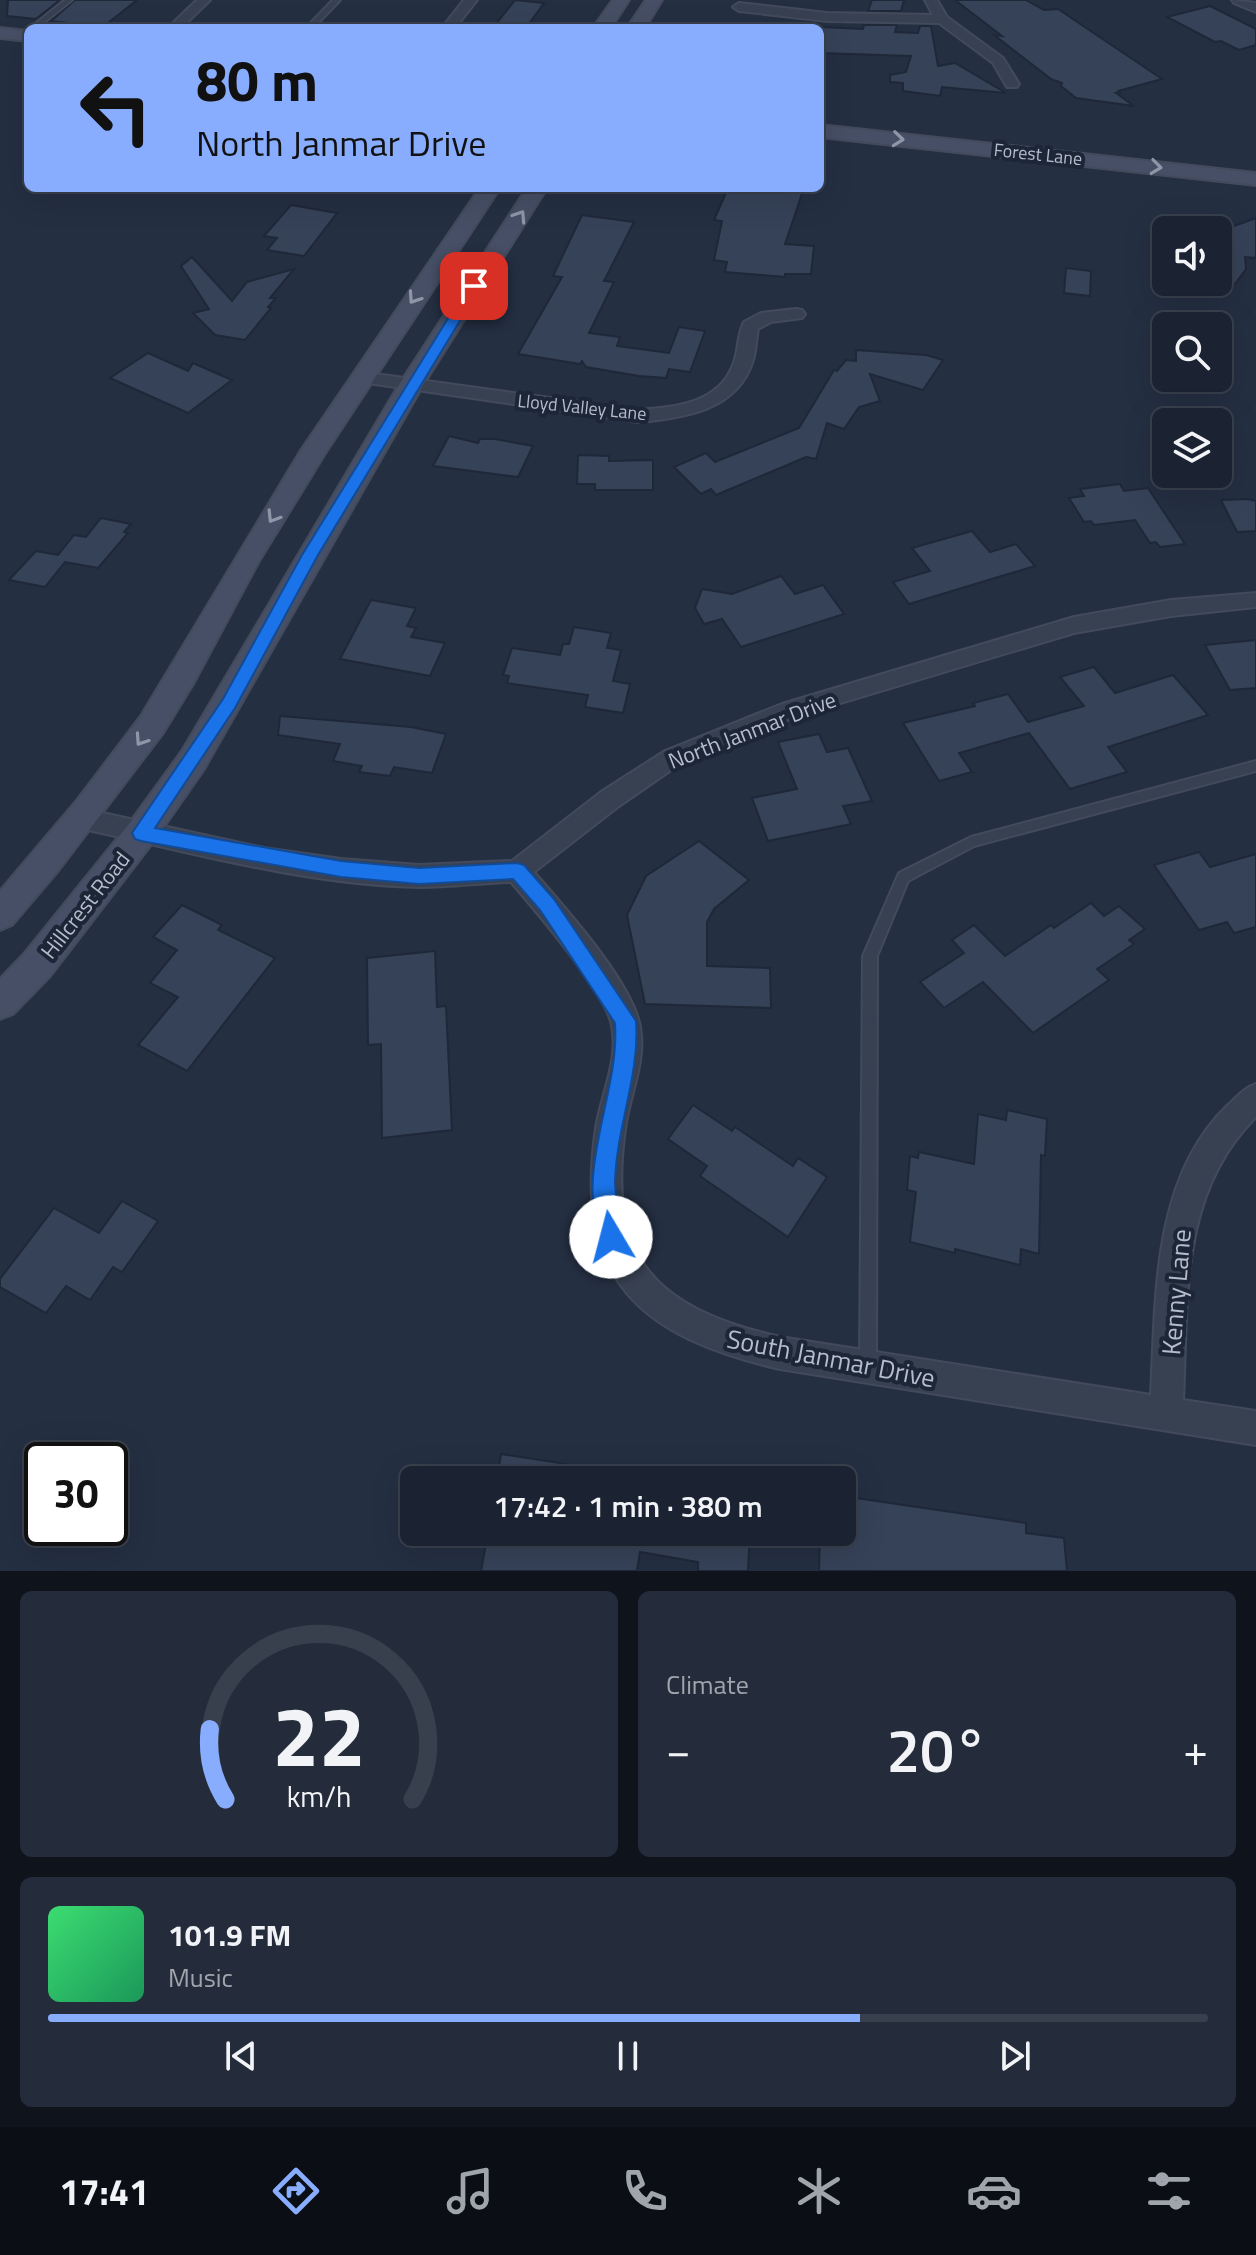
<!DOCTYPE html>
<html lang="en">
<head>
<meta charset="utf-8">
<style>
	:root { --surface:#1b2332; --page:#242b3a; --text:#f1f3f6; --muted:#a0a4ac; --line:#39404d; --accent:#88adfe }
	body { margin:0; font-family:"Titillium Web",sans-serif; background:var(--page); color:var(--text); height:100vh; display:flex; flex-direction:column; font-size:30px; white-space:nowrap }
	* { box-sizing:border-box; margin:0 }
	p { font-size:26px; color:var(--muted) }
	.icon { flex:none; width:44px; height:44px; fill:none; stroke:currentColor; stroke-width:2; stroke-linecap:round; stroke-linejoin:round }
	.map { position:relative; height:1571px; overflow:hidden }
	.sheet { display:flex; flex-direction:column; gap:20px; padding:20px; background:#0f131c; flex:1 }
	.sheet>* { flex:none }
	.top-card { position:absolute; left:24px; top:24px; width:800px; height:168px; border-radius:12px; box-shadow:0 8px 32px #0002,0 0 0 2px var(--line); background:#88adfe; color:#111; overflow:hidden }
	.tools { position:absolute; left:1152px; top:216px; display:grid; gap:16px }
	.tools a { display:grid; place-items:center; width:80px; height:80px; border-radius:12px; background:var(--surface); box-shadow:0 8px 32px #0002,0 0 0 2px var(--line); font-size:40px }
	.speed { position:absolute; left:24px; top:1442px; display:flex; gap:16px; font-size:40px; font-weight:700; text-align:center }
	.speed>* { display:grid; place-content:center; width:104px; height:104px; border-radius:50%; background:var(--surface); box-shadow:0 8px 32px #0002,0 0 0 2px var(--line); line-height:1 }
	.speed .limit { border:4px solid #111; border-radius:12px; background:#fff; color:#111 }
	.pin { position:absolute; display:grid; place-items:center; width:68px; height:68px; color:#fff; margin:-34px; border-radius:16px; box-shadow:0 4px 12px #0006 }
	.me { position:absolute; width:88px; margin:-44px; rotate:352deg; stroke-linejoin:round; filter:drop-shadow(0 0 6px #0008) }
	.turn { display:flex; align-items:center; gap:28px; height:168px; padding:0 40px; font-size:36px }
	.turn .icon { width:104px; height:104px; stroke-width:2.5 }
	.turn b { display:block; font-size:56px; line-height:68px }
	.big { font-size:60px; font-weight:600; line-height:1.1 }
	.sheet .tile { flex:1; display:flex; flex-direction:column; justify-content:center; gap:12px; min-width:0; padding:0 28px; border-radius:12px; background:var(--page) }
	.sheet .dial { align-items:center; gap:0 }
	.dial svg { height:208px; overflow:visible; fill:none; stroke:var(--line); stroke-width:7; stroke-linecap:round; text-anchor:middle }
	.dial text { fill:var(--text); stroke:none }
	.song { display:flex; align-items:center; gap:24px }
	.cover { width:96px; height:96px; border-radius:12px; background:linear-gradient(135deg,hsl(140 70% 55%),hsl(150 70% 35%)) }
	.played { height:8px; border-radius:4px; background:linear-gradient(90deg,var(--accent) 70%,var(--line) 70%) }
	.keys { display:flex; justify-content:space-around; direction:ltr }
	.heat { display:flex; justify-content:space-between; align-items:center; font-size:44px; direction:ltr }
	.sheet .tiles { flex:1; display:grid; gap:20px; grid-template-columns:1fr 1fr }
	.tile:last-child { grid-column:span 2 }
	.trip { position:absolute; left:400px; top:1466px; width:456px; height:80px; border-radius:12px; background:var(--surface); box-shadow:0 8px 32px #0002,0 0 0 2px var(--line); font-weight:600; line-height:80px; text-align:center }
	.menu { display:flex; height:128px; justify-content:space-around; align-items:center; background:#0b0e14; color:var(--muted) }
	.menu .icon { width:56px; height:56px }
	.menu .current { color:var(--accent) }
	.menu b { font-size:36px; color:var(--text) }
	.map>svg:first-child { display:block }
	.building { fill:#364258; stroke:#1f2839; stroke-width:2 }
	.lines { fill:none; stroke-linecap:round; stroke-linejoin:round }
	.lane-casing { stroke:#424a5b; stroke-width:4 }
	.street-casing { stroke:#424a5b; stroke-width:4 }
	.secondary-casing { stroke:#424a5b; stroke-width:4 }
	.lane { fill:#384152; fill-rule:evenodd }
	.street { fill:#384152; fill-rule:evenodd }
	.secondary { fill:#464f65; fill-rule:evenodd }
	.oneway { stroke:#8e96a8 }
	.route { fill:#1a73e8; stroke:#114b97; stroke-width:2 }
	.labels { text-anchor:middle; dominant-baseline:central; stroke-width:8; stroke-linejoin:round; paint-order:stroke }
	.far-street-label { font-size:18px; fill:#b5bccc; stroke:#1d2637 }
	.street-label { font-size:22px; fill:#b5bccc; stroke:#1d2637 }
	.near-street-label { font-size:26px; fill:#b5bccc; stroke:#1d2637 }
</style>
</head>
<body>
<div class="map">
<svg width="1256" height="1571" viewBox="0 0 1256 1571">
	<rect width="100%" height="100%" fill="#242f42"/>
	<g class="building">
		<path d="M8,0H60L36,19L7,16Z"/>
		<path d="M75,0H137L103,27L51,21Z"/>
		<path d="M515,0L544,3L526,28L496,24Z"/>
		<path d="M872,0H904L901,11H868Z"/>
		<path d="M955,0H1026L1044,10L1058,9L1162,79L1118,91L1120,93H1116L1134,106L1076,98L1061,86L1062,83L1051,79L994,35L1002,36Z"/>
		<path d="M1210,6L1256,29V45L1239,50L1221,41L1215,42L1167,17Z"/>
		<path d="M864,25H897L895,32L918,33L920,26H931L938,66L955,63L1006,93L942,87L940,96L903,91V83L890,82V75L906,72L911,56L820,53V27L863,29Z"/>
		<path d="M728,188H804L785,244L814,246L811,274H785V277L725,272L727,262L714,260L722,221L714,220Z"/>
		<path d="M291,205L337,213L304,256L267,250L277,238L264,236Z"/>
		<path d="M582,215L634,222L604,281L614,282L589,333L620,337L617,346L669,353L679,327L705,331L690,372L669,369L666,378L639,376L586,367L582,361L580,364L518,354L562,277L553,276Z"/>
		<path d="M1256,218V258L1245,257L1246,269L1235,284L1218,281V232Z"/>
		<path d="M192,257L232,301L247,282L294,269L270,298H276L268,307L271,308L245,340L215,335L193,313L209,309L181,266Z"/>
		<path d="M1066,268L1091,271L1090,296L1064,293Z"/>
		<path d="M856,350L926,355L943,360L923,390L870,374L880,401L859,407L844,429L827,423L816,459L806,457L716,495L711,489L701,494L674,467L706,453L715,462L799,428L834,370L837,371L846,360L856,361Z"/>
		<path d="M148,353L188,371L193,363L232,380L188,413L110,378Z"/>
		<path d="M449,436L478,443L480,439H495L533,446L518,477L433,466Z"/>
		<path d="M578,455L609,456V461L653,460V490H595V484H577Z"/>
		<path d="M1120,484L1124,491L1148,488L1185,544L1160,547L1156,542L1150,543L1135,520L1094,525L1091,521L1084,522L1069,498L1084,496L1080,489Z"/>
		<path d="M1247,499L1256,501V531L1237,532L1221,500Z"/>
		<path d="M101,518L131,524L124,532L128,533L98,568L65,562L45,587L9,580L36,551L58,555L74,535L86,537Z"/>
		<path d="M972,531L990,552L1016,544L1035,566L909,604L893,582L930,571L912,548Z"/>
		<path d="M781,576L795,594L823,585L844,614L741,647L722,619L704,624L695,608L702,589L732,594Z"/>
		<path d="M371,600L416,608L407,626L416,628L411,637L445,643L430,676L340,659Z"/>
		<path d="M574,627L611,633L607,648L621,650L613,681L630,684L623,713L585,707L588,695L507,683L509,676L503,675L512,648L560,655L563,644H569Z"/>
		<path d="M1256,640V688L1230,690L1205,645Z"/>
		<path d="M1094,667L1115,693L1173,675L1208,715L1108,747L1127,772L1070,789L1029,733L959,753L972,772L939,781L903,723L975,706L973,703L1008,694L1028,722L1084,706L1060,677Z"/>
		<path d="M280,716L411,727L446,734L432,773L394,767L390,776L359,772L362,766L333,761L340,744L278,735Z"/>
		<path d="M819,734L827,752L848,748L872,801L843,806L851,824L768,841L752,798L797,789L778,742Z"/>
		<path d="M699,841L749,880L714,909L707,922V966L770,968L771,1008L645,1004L627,915L646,876Z"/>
		<path d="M1199,852L1210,867L1256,854V927L1234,933L1227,922L1199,930L1154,865Z"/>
		<path d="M1091,903L1104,916L1119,906L1145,929L1129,940L1134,944L1097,969L1109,980L1033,1033L983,982L944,1008L920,982L964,953L952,940L974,925L1005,956L1051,925L1054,928Z"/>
		<path d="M182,905L222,925L218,930L275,958L187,1071L138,1045L178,997L150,983L177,950L153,937Z"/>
		<path d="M435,951L437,1007L446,1006L452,1130L382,1138L381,1044L368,1045L367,958Z"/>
		<path d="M693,1105L732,1131L735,1127L793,1166L798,1158L827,1177L788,1237L700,1176L707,1166L668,1139Z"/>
		<path d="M1007,1110L1047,1119L1045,1156L1041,1155L1039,1254L1021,1249L1020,1265L955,1249V1253L910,1242L916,1192L907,1190L910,1156L918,1158L919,1152L974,1164L978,1114L1006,1120Z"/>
		<path d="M122,1201L158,1221L122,1272L113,1267L90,1300L66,1286L46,1313L0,1287V1279L54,1208L99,1233Z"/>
		<path d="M501,1454L579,1466L578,1480H497Z"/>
		<path d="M842,1496L1026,1523V1533L1064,1538L1067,1571H819L820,1532H842Z"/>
		<path d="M488,1532H750L748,1571H698V1562L640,1552L637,1571H481Z"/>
	</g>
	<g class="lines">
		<g class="lane-casing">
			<g id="lane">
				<path d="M65,0H72L37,28H30Z"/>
				<path d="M333,0H340L313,28H306Z"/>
				<path d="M1256,761V771L974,846L908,881L877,956L876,1364L874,1370L868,1372L862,1370L860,1364L863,956L899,873L971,837Z"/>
			</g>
		</g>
		<g class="street-casing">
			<g id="street">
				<path d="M197,0H210L181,28H168Z"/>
				<path d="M464,0H477L455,28H442Z"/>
				<path d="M925,0H937L947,17L1003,58L1019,84L1017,87H1007L993,63L939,23L827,21L739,11L733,7L739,3L827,13L933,15Z"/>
				<path d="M1232,0L1256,3V12L1234,3Z"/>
				<path d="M796,309L802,310L805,314L802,318L771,322L758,329C756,339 756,350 753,360C738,411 683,418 638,422L361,382L352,377L361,372L638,410C675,407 718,404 733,365C739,351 737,335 744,322L761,313Z"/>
				<path d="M1256,593V607L1171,616L1074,633L797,716L681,763L619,806L534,872C564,907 633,983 640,1027C646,1060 631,1092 626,1123C605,1257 653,1308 780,1337L1151,1395C1156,1298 1152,1178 1227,1106C1237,1097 1244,1088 1256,1084V1117C1179,1193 1188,1300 1183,1400L1256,1411V1445L780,1369C641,1337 573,1280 596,1128C601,1095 619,1060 612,1026C607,993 535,910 511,882C481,883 450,887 420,887C307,885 194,853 84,829L75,826L72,819L75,812L84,809L264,848L341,859L419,865L512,861L601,792L665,751L782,704L1074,617L1171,600Z"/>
			</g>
		</g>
		<g class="secondary-casing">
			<g id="secondary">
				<path d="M613,0H629L611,28H593Z"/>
				<path d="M646,0H662L645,28H627Z"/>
				<path d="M0,28L28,31V41L0,38Z"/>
				<path d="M820,125L1256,173V185L820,137Z"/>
				<path d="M480,188H500L326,452L259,561L193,684L163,733L57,872L12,925L0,930V891L78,799L141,716L300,452Z"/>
				<path d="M527,188H547L423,385L204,769L153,842L50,976L13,1014L0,1019V979L24,954L129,824L182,751L399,385Z"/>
			</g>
		</g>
		<use href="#lane" class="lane"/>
		<use href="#street" class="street"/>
		<use href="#secondary" class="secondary"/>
	</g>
	<defs><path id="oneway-chevron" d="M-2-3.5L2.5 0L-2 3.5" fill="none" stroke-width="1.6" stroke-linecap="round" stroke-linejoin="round" transform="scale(2)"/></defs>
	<g class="oneway">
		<use href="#oneway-chevron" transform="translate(898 139) rotate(6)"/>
		<use href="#oneway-chevron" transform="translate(1156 167) rotate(7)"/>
		<use href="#oneway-chevron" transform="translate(520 216) rotate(-57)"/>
		<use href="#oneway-chevron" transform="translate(414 298) rotate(124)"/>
		<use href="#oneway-chevron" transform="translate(273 517) rotate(122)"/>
		<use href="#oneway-chevron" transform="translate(141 740) rotate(124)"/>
	</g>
	<path class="route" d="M474,283L481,286L318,555L235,708L155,828L341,861L419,868L517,863L524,865L554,899L636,1021C640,1075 616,1128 615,1183C615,1203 627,1226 619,1245L611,1249L603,1245C572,1172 620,1096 615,1023L540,910L513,879L419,884L341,877L141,841L135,839L132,833L223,699L302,555L468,286Z"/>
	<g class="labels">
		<g class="far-street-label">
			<text transform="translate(1038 154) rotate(6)">Forest Lane</text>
			<text transform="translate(582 407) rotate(6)">Lloyd Valley Lane</text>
		</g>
		<g class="street-label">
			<text transform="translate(752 730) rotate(-21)">North Janmar Drive</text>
			<text transform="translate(85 905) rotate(-52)">Hillcrest Road</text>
		</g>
		<g class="near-street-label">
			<text transform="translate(1176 1292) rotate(-85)">Kenny Lane</text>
			<text transform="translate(831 1358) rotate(11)">South Janmar Drive</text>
		</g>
	</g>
</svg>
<div class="tools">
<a><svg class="icon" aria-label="sound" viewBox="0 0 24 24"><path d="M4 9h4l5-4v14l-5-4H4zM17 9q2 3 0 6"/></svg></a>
<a><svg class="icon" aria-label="search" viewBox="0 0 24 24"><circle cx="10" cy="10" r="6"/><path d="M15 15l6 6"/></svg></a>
<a><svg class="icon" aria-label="layers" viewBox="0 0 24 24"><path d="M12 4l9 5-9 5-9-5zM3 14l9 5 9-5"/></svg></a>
</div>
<div class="speed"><div class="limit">30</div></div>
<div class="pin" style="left:474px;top:286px;background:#d93025"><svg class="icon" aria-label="arrive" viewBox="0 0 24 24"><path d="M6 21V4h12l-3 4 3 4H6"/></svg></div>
<svg class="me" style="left:611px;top:1237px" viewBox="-20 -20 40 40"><circle r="19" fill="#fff"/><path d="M0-13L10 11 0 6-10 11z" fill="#1a73e8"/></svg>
<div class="trip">17:42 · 1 min · 380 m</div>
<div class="top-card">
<div class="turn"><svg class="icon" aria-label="left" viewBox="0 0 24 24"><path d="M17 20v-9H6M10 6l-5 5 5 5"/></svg><div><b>80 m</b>North Janmar Drive</div></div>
</div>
</div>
<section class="sheet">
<div class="tiles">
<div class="tile dial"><svg viewBox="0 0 100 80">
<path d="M14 69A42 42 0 1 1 86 69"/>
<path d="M14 69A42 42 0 0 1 8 42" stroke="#88adfe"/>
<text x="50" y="56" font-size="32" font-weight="700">22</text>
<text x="50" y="72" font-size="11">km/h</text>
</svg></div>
<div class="tile"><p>Climate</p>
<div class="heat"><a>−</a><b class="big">20°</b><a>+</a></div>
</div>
<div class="tile">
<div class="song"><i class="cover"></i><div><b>101.9 FM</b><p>Music</p></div></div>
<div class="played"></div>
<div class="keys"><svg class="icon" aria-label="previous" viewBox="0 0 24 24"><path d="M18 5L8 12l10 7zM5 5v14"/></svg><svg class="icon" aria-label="pause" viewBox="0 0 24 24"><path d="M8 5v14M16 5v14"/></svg><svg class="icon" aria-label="next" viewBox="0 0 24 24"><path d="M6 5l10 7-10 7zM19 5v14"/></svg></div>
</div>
</div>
</section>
<nav class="menu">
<b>17:41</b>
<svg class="icon current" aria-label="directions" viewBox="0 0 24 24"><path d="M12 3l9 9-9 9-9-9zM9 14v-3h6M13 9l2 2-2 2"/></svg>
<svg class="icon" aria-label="music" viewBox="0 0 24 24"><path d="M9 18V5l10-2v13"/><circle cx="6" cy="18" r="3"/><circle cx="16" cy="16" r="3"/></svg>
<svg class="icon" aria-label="phone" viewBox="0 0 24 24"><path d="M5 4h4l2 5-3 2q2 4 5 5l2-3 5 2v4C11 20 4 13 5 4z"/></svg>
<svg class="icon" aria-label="climate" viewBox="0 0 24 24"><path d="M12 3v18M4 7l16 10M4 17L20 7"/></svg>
<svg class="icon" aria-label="car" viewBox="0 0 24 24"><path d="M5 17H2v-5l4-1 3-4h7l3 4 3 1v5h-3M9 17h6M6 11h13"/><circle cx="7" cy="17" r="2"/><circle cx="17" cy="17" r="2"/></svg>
<svg class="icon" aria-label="filters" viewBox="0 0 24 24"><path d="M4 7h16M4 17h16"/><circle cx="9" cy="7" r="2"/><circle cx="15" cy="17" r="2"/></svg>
</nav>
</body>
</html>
